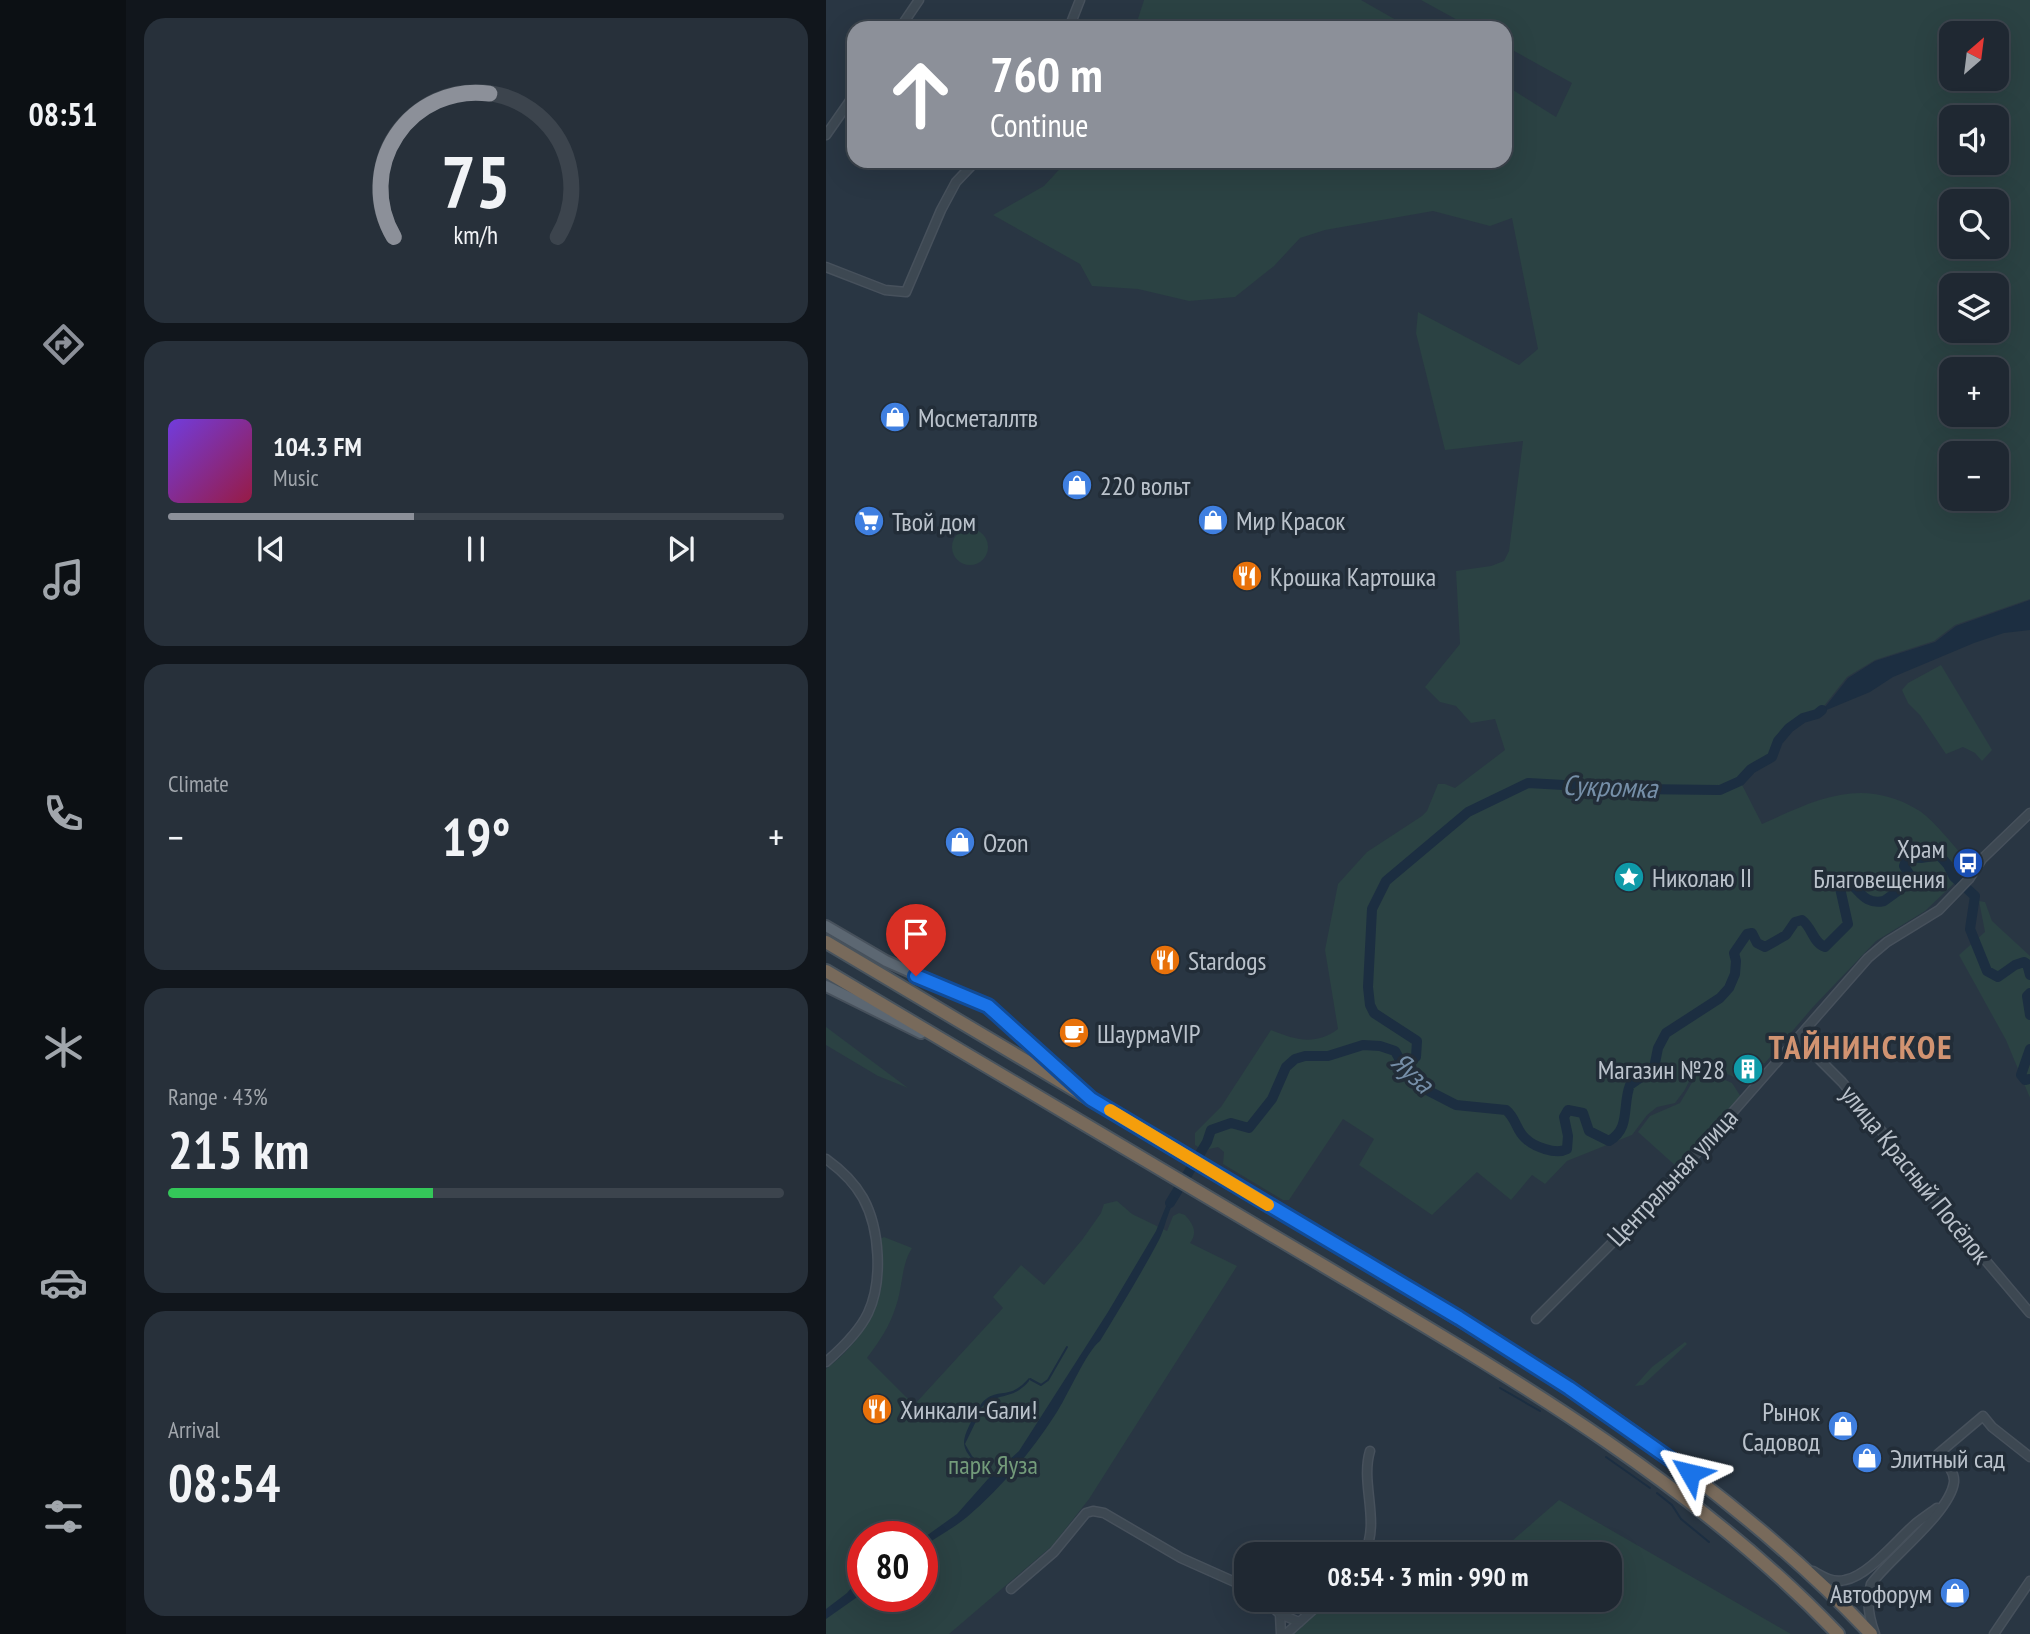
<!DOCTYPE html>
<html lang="en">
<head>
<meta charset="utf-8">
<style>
	:root { --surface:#1f2832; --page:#27303a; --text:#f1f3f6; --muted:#a1a6ac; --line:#3c444d; --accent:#8c9099 }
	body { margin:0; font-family:"PT Sans Narrow",sans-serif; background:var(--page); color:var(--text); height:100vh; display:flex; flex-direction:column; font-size:26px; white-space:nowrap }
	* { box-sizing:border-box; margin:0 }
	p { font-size:23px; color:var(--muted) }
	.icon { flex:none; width:38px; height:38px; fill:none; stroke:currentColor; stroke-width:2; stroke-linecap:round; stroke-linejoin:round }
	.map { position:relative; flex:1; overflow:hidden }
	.panel { display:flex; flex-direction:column; gap:18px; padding:18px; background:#11161c; width:700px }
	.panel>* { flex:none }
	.top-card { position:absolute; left:21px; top:21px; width:665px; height:147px; border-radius:21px; box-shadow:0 7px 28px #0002,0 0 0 2px var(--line); background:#8c9099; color:#fff; overflow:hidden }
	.needle { width:46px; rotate:28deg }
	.buttons { position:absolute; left:1113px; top:21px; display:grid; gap:14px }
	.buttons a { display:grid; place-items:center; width:70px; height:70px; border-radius:14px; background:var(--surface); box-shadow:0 7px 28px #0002,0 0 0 2px var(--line); font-size:35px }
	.speed { position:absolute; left:21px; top:1521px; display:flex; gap:14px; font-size:35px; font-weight:700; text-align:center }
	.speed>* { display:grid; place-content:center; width:91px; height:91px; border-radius:50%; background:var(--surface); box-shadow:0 7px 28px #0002,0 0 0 2px var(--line); line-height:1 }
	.speed .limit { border:10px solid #d22; background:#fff; color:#111 }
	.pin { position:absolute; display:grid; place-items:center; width:60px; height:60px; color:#fff; margin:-72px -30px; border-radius:50% 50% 50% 0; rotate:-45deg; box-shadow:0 0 7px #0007 }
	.pin .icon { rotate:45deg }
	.me { position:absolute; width:77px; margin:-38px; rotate:307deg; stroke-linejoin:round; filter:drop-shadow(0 0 5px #0008) }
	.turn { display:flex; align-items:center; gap:24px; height:147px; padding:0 28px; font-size:32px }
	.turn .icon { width:91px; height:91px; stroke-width:2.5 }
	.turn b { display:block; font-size:49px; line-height:60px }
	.big { font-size:52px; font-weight:700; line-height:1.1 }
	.panel .tile { flex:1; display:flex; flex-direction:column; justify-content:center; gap:10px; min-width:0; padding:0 24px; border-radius:21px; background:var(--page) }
	.panel .dial { align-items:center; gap:0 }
	.dial svg { height:182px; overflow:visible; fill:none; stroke:var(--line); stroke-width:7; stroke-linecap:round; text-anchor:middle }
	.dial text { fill:var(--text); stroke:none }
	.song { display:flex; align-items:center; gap:21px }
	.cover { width:84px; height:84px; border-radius:10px; background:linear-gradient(135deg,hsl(260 70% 55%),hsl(340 70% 35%)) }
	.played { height:7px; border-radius:4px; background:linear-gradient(90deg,var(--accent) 40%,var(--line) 40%) }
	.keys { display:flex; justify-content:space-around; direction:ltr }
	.heat { display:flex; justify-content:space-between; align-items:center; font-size:38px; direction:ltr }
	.charge { height:10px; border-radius:5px; background:linear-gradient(90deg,#34c759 43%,var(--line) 0) }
	.trip { position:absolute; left:408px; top:1542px; width:388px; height:70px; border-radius:21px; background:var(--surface); box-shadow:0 7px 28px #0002,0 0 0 2px var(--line); font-weight:700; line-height:70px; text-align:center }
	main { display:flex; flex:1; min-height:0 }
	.menu { display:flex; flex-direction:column; width:126px; justify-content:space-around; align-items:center; background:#0c1014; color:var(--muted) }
	.menu .icon { width:49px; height:49px }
	.menu .on { color:var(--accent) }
	.menu b { font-size:32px; color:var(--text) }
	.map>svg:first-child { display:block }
	.green { fill:#2b4243; fill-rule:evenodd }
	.water { fill:#1c2e41 }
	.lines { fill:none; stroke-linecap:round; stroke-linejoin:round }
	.stream { stroke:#1c2e41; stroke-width:2 }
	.river { stroke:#1c2e41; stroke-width:10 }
	.minor-casing { stroke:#47515c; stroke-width:11 }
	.major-casing { stroke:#47515c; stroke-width:14 }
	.highway-casing { stroke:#48535d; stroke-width:16 }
	.minor { stroke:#3d4852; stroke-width:8 }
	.major { stroke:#5c6772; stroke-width:10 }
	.highway { stroke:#786a5b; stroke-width:12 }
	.route-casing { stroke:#114b97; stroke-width:18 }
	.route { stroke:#1a73e8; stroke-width:12 }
	.slow { stroke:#f59e0b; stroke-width:12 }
	.labels { text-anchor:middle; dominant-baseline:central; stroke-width:7; stroke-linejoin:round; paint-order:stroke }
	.poi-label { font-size:26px; fill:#bbc3cc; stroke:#222d38; text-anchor:start }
	.street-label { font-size:26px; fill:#bbc3cc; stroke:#222d38 }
	.park-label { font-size:26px; fill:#739b7a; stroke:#222d38 }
	.water-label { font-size:28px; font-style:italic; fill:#768fa8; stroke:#222d38 }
	.district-label { font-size:33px; font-weight:bold; letter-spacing:2px; fill:#d19371; stroke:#222d38 }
</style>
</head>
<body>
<main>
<nav class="menu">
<b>08:51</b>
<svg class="icon on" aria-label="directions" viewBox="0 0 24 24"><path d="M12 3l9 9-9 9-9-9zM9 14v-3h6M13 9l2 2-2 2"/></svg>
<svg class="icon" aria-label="music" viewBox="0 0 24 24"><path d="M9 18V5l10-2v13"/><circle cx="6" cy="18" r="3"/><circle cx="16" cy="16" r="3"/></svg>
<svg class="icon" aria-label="phone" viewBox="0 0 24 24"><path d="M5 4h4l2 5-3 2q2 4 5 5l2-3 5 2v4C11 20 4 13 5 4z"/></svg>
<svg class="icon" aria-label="climate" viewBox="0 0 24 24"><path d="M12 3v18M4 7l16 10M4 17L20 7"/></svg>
<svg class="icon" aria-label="car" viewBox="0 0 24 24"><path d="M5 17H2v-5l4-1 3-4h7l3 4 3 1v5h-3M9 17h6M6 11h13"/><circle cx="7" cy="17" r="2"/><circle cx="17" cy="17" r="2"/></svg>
<svg class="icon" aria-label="filters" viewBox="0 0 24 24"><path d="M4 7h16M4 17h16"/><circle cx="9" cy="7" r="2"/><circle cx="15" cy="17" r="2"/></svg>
</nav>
<section class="panel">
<div class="tile dial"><svg viewBox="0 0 100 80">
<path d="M14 69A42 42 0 1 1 86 69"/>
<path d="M14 69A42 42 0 0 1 56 6" stroke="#8c9099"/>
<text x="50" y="56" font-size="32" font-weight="700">75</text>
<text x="50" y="72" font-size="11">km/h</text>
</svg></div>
<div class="tile">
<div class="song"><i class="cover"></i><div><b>104.3 FM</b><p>Music</p></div></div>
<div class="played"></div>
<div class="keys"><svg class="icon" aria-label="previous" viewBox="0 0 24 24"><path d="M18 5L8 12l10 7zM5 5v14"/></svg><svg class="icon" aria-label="pause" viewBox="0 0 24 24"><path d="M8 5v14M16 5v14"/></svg><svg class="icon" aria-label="next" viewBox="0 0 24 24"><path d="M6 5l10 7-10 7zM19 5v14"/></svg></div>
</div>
<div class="tile"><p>Climate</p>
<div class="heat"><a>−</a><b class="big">19°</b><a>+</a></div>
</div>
<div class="tile"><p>Range · 43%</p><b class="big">215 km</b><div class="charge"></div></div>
<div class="tile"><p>Arrival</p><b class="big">08:54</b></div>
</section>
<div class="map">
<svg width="1204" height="1634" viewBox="0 0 1204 1634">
	<rect width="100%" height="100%" fill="#293643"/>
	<g class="green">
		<path d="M318,0H535L584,28H309Z"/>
		<path d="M595,0H1204V599L1129,625L1108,641L1049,660L1021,677L998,706L969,722L951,739L945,755L924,767L913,779L936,824C990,800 1035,776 1092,810C1107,819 1125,843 1138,857L1139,873L1099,911L1050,941L987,1007L939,1063L931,1066L919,1058L911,1073L916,1078L914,1080L874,1061L858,1091L849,1103L831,1107L821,1115L806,1135L741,1161L719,1184L706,1175L685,1200L651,1172L606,1215L533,1165L548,1139L517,1119L463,1200H457L397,1164L398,1152L392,1147L383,1149L380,1152L369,1145V1133L395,1107L445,1030C470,1040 489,1046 512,1029L499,950L512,884L541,852L596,816L601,811L612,784H619L629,788L679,750L669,719L645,723L630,706L614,702L599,687L634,644L630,571L665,566L678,561L683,551L697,441L619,450L590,333L592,312L693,365L712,349L686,218L664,226L607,211L499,230L474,238L448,266L409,297L363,301L312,289L266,286L254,264L167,215L218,186L241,161H679V85L730,117L746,83L679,46V28H646ZM1125,33H1171V79H1125ZM1125,117H1171V163H1125ZM1125,201H1171V247H1125ZM1125,285H1171V331H1125ZM1171,369V415H1125V369ZM1125,453H1171V499H1125Z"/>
		<circle cx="144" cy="547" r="18"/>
		<path d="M1115,665L1166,750L1156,761L1149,753L1137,747L1120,754L1094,715L1082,703L1076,690L1082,683Z"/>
		<path d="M1153,901L1159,902L1166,921L1204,956V1098L1180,1040L1133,955L1159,932Z"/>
		<path d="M0,1027L82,1088L52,1076L0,1045Z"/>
		<path d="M874,1069L906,1083L915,1097L855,1168L851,1167L812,1132L824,1116L854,1103Z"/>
		<path d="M291,1201L306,1214L341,1231L347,1216L353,1213L359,1215C367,1224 372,1232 364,1243L411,1266L263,1499L226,1546L123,1634H0V1369C24,1351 47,1323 53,1294C57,1276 53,1257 54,1239L58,1237L86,1248C75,1265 77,1286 70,1306C63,1328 54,1340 41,1358L88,1405L177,1308L167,1297L195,1265L218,1285L256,1240L275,1213L278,1204ZM37,1536H96V1596H37Z"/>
		<path d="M859,1342L861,1344L817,1385L809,1386L826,1367Z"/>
		<path d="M733,1500L965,1634H468L505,1600H784V1554H671Z"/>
	</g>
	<g class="water">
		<path d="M1204,600V630L1178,633L1148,643L1067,677L1044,692L986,716L999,707L1022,678L1049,661L1109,642L1130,626Z"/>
		<path d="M348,1192L354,1195C341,1207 341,1225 333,1240C315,1274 294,1308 274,1341C259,1353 242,1396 229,1415C205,1452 175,1488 141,1517C128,1528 111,1537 96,1547V1539L131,1514L162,1479L193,1451L282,1312L330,1231L342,1201Z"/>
		<path d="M203,1378V1381C186,1402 170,1390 152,1411L153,1415L139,1444L146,1456L158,1467L156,1470C135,1448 133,1445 147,1418C151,1412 154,1403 160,1399C175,1388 184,1400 203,1378Z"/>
		<path d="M37,1574V1593L0,1619V1609L21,1593Z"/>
	</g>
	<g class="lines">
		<g class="stream">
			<path d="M204,1379L215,1385L222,1380L241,1347"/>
			<path d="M674,1388L714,1411"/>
			<path d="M780,1457L824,1488"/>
			<path d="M831,1493L846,1505L855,1519L883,1542"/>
		</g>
		<g class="river">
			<path d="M1204,993L1201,996L1204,1015"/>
			<path d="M1204,1049L1195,1075L1199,1080L1204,1079"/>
			<path d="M578,1067L590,1057L591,1041L548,1013L544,1005L542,987L546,909L560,881L642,812L702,783L809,789L894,790L914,781L925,769L946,757L952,741L963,728L977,718L991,714L996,710"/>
			<path d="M344,1203L381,1142L385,1130L405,1123L423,1128L446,1099L460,1067L469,1059L479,1056H502L537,1045L554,1046L569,1051L584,1078L597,1088L630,1105L680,1110C690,1118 690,1130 699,1138C708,1147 730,1155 741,1149L742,1136L738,1117L742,1110L757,1113L763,1131L783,1141C805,1129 796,1105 804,1085L828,1068L832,1048L840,1033L894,998L903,988L909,974L910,961L908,953L921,934L926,933L931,943L939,947L960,935L969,922L976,920C986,927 987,943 999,947L1022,924L1014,888L1024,883C1035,893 1040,905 1058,901L1087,880L1078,866L1081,857L1095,858L1113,855L1122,865L1128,877L1149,896L1144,929L1161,971L1172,977L1189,965L1198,962L1201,964L1204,975"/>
		</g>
		<g class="minor-casing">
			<g id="minor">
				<path d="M74,28L93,0"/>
				<path d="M243,28L254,0"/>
				<path d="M0,135L28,95"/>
				<path d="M0,267L59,290L80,292L115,210L130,182L150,161"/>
				<path d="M973,1039L1016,1082L1045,1117L1096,1185L1204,1313"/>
				<path d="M0,1159C14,1169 28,1182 37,1198C54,1229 57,1281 42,1313C33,1332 15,1349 0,1362"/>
				<path d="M710,1319L834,1195L1042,958L1061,942L1113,910L1143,879L1156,859L1204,813"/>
				<path d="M538,1554C555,1522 534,1484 544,1451"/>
				<path d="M987,1571C997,1577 1007,1583 1019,1580C1042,1576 1070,1541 1088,1525C1095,1519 1103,1514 1111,1508"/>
				<path d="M185,1589L228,1552L260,1513L267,1511L278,1513L355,1558L420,1587"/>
				<path d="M439,1600L454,1614L455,1634"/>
				<path d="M454,1614L473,1622"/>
				<path d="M460,1634L498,1600"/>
				<path d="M1049,1634C1043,1618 1040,1600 1045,1584C1064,1558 1124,1513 1128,1482C1129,1471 1119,1462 1112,1454L1157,1416L1166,1427L1204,1457"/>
				<path d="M1168,1634L1204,1581"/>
			</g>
		</g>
		<g class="major-casing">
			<g id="major">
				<path d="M0,926L60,961L162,1006L251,1087"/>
				<path d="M0,986L95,1033"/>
			</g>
		</g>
		<g class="highway-casing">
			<g id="highway">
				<path d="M0,942C160,1036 318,1132 478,1226C678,1345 883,1463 1045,1634"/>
				<path d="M0,971C166,1069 332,1168 498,1266C678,1373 866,1481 1012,1634"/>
			</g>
		</g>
		<use href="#minor" class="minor"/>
		<use href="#major" class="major"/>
		<use href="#highway" class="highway"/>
	</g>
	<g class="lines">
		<g class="route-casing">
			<path id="route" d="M90,976L162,1006L265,1099L633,1318L743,1388L864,1473"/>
		</g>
		<use href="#route" class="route"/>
		<path class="slow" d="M284,1110L442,1205"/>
	</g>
	<defs>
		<g id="shop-disc" transform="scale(1.575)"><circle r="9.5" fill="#3f7fe0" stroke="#222d38"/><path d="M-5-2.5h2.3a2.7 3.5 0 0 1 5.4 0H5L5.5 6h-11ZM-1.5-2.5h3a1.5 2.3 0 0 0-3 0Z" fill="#fff"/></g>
		<g id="supermarket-disc" transform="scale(1.575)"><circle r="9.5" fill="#3f7fe0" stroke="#222d38"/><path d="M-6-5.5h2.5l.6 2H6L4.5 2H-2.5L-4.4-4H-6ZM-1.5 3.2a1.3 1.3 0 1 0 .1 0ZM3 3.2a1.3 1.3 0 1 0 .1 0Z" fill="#fff"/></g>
		<g id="restaurant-disc" transform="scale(1.575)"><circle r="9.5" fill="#e8710a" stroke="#222d38"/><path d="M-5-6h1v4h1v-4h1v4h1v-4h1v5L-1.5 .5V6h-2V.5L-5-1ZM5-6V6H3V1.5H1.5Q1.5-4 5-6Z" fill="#fff"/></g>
		<g id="bus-disc" transform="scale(1.575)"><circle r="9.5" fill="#1a4fb4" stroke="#222d38"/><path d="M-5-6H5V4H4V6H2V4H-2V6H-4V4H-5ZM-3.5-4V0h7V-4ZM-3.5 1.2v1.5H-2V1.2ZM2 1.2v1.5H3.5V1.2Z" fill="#fff"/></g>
		<g id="sight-disc" transform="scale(1.575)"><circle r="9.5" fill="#0f9aa8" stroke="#222d38"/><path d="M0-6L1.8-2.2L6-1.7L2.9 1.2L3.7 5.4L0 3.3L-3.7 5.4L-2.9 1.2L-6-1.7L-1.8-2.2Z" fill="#fff"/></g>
		<g id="cafe-disc" transform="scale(1.575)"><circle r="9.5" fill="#e8710a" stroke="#222d38"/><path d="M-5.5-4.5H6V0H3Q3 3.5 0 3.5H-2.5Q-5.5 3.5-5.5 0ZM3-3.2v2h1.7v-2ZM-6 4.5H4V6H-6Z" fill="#fff"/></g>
		<g id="building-disc" transform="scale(1.575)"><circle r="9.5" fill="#0f9aa8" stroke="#222d38"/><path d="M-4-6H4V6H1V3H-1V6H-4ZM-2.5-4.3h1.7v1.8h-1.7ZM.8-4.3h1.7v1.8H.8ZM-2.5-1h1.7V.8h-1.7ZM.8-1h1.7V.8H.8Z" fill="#fff"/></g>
	</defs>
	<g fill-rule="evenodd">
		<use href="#shop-disc" x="69" y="417"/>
		<use href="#shop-disc" x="251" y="485"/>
		<use href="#shop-disc" x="387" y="520"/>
		<use href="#supermarket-disc" x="43" y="521"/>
		<use href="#restaurant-disc" x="421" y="576"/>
		<use href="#shop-disc" x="134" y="842"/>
		<use href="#bus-disc" x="1142" y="863"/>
		<use href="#sight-disc" x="803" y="877"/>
		<use href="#restaurant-disc" x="339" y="960"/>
		<use href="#cafe-disc" x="248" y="1033"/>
		<use href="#building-disc" x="922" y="1069"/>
		<use href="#restaurant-disc" x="51" y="1409"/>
		<use href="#shop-disc" x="1017" y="1426"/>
		<use href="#shop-disc" x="1041" y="1458"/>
		<use href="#shop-disc" x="1129" y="1593"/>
	</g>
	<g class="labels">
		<g class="poi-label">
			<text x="92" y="417">Мосметаллтв</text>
			<text x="274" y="485">220 вольт</text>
			<text x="410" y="520">Мир Красок</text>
			<text x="66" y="521">Твой дом</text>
			<text x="444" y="576">Крошка Картошка</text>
			<text x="157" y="842">Ozon</text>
			<text x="1119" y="848" text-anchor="end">Храм<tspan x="1119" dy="30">Благовещения</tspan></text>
			<text x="826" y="877">Николаю II</text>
			<text x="362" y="960">Stardogs</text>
			<text x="271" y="1033">ШаурмаVIP</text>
			<text x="899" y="1069" text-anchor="end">Магазин №28</text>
			<text x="74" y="1409">Хинкали-Gали!</text>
			<text x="994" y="1411" text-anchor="end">Рынок<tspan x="994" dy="30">Садовод</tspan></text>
			<text x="1064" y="1458">Элитный сад</text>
			<text x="1106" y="1593" text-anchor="end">Автофорум</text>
		</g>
		<g class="street-label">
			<text transform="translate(1090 1174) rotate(51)">улица Красный Посёлок</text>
			<text transform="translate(846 1177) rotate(-47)">Центральная улица</text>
		</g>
		<g class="park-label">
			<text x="167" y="1464">парк Яуза</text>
		</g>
		<g class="water-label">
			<text transform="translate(784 786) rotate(2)">Сукромка</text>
			<text transform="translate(587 1072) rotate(43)">Яуза</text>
		</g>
		<g class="district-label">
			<text x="1035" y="1046">ТАЙНИНСКОЕ</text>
		</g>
	</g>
</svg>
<div class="buttons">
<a><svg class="needle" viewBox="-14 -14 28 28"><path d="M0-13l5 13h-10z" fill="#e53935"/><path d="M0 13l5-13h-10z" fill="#a1a6ac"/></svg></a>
<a><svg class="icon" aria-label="sound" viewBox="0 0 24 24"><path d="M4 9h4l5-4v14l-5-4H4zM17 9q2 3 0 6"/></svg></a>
<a><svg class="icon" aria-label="search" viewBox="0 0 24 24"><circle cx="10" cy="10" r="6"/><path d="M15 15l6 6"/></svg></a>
<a><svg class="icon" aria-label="layers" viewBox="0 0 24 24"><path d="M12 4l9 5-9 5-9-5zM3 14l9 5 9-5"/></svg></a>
<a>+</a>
<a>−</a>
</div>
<div class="speed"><div class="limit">80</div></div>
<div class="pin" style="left:90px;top:976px;background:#d93025"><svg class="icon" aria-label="arrive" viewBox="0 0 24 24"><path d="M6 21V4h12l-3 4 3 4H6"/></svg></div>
<svg class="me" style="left:864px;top:1473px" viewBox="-20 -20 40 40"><path d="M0-17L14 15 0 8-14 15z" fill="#1a73e8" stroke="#fff" stroke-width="4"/></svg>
<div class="trip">08:54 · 3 min · 990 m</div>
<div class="top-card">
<div class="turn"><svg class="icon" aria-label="ahead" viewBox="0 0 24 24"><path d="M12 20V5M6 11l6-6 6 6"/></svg><div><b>760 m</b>Continue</div></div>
</div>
</div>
</main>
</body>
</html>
